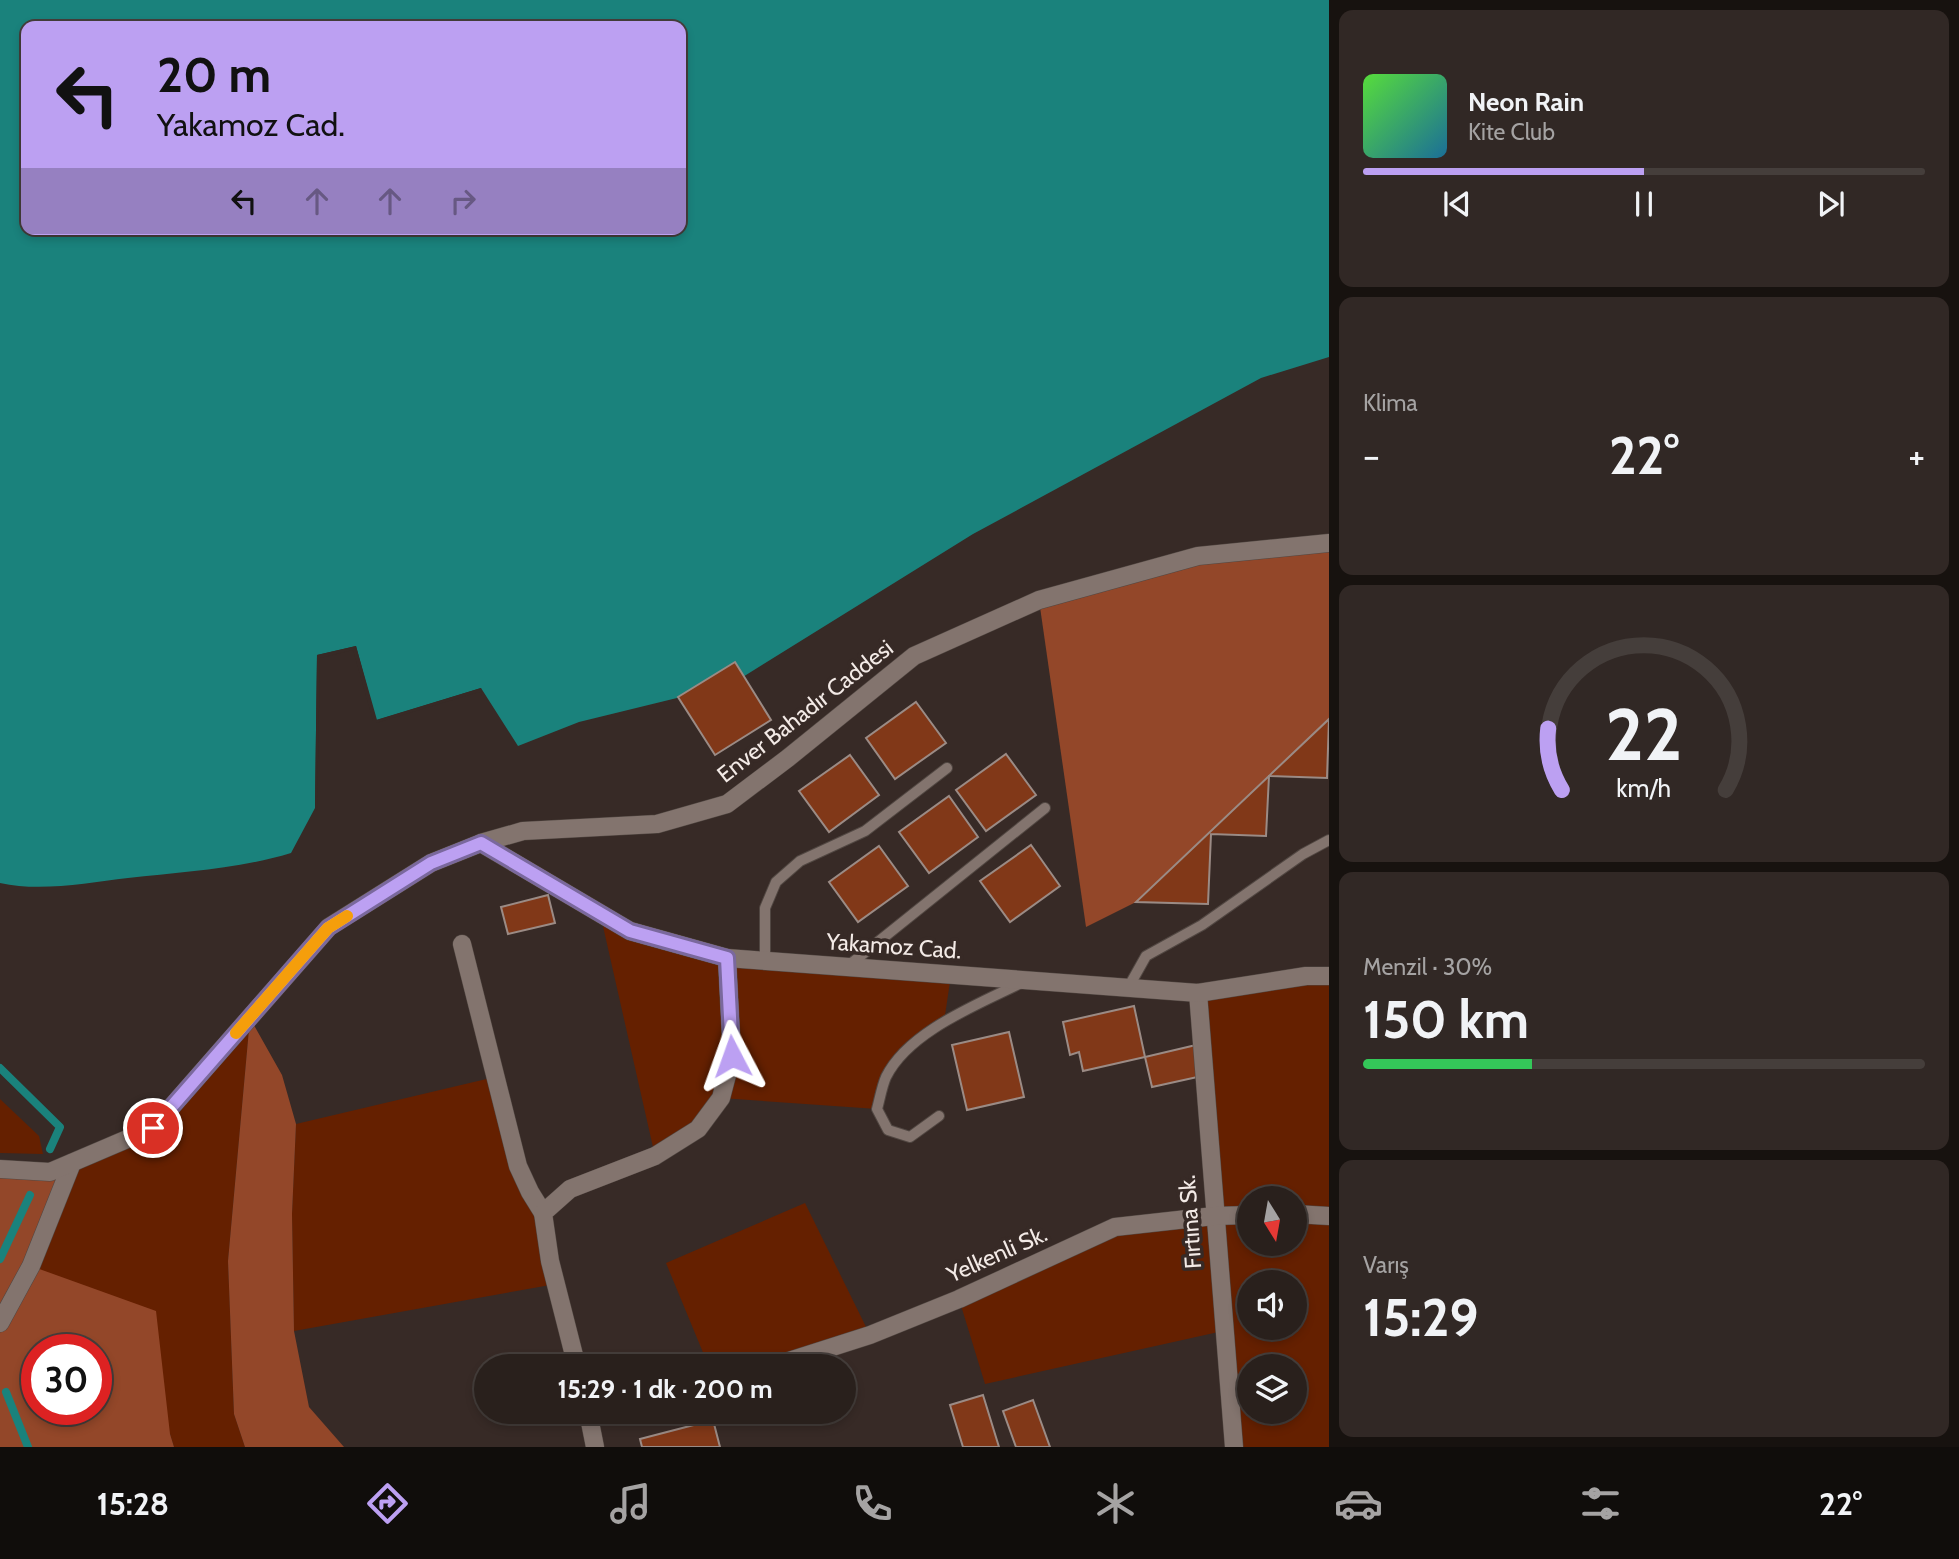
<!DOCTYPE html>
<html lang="tr">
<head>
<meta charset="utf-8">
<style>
	:root { --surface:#29201c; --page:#312825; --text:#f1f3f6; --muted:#a5a3a3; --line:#453e3b; --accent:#bca0f2 }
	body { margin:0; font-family:Cabin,sans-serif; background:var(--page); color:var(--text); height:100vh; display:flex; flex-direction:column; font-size:26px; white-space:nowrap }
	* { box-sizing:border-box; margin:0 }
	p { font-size:23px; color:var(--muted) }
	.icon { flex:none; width:38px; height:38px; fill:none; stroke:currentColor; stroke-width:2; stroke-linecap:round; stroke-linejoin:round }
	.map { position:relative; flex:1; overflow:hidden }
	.details { display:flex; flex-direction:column; gap:10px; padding:10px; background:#17120f; width:630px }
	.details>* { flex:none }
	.top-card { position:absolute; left:21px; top:21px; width:665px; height:214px; border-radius:14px; box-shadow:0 4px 10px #0003,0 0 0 2px var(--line); background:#bca0f2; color:#111; overflow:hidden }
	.needle { width:46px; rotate:169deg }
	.tools { position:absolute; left:1237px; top:1186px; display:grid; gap:14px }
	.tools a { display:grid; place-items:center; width:70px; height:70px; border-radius:50%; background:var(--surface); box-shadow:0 4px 10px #0003,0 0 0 2px var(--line); font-size:35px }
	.speed { position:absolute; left:21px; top:1334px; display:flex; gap:14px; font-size:35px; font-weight:700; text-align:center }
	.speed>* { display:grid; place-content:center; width:91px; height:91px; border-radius:50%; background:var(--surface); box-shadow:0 4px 10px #0003,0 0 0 2px var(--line); line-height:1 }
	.speed .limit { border:10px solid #d22; background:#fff; color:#111 }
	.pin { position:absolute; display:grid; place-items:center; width:60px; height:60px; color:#fff; margin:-30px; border:4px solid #fff; border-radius:50%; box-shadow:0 2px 7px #0007 }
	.me { position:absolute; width:77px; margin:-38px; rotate:356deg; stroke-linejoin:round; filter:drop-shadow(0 0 5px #0008) }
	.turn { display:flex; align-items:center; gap:24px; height:147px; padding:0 21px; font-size:32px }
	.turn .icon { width:91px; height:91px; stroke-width:2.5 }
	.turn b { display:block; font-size:49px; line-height:60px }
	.lanes { display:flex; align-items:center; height:66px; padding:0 21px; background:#0003; justify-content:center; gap:35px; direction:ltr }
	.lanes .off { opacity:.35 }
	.big { font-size:52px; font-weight:700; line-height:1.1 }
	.details .card { flex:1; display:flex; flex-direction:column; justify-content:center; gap:10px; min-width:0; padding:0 24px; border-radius:14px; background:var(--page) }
	.details .dial { align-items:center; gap:0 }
	.dial svg { height:182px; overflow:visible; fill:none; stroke:var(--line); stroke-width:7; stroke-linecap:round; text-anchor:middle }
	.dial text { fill:var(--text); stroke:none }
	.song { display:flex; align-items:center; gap:21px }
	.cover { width:84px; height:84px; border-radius:10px; background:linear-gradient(135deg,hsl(110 70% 55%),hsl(200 70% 35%)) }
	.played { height:7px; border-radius:4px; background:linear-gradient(90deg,var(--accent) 50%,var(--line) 50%) }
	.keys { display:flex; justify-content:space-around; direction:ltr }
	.heat { display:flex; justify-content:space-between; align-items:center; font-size:38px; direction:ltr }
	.charge { height:10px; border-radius:5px; background:linear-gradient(90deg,#34c759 30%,var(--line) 0) }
	.trip { position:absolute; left:474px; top:1354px; width:382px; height:70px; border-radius:35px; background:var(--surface); box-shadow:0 4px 10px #0003,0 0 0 2px var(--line); font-weight:700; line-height:70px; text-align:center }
	.tabs { display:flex; height:112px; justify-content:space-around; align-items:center; background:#100d0b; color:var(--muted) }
	.tabs .icon { width:49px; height:49px }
	.tabs .current { color:var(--accent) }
	.tabs b { font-size:32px; color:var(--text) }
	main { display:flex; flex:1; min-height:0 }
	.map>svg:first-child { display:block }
	.green { fill:#652000; fill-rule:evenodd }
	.forest { fill:#934729; fill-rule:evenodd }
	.water { fill:#1a827c; fill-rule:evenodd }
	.pier { fill:#372a26 }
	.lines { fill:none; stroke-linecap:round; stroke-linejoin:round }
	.stream { stroke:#1a827c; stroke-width:8 }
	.building { fill:#813818; stroke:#9b8b85; stroke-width:2 }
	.lane-casing { stroke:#514742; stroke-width:12 }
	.street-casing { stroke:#514742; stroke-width:19 }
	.secondary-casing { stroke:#514742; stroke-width:19 }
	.lane { stroke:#83746e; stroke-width:10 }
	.street { stroke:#83746e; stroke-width:18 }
	.secondary { stroke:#83746e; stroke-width:18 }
	.route-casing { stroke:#7a689d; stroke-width:18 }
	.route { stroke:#bca0f2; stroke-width:12 }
	.slow { stroke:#f59e0b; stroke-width:12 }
	.labels { text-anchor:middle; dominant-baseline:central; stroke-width:7; stroke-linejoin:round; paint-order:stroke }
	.street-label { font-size:23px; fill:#f3eae6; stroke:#372a26 }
</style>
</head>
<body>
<main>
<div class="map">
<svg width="1329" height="1447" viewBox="0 0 1329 1447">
	<rect width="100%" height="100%" fill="#372a26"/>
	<g class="green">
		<path d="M600,913L727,958L951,975L944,1022L905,1051L887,1076L877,1109L721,1098L655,1156Z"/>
		<path d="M1329,976V1447H1234L1223,1331L985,1384L959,1299L1115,1227L1214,1216L1198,993ZM1250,1199H1295V1244H1250ZM1250,1283H1295V1328H1250ZM1250,1367H1295V1412H1250Z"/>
		<path d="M250,1018L228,1261L234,1414L245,1447H174L170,1434L31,1266L71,1163L153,1128Z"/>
		<path d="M495,1077L556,1284L294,1331L292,1214L296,1124Z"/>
		<path d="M0,1099L39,1136L43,1154L0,1153Z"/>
		<path d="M805,1203L870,1335L770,1367H709L666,1263Z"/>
	</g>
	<g class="forest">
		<path d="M1329,543V719L1136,902L1086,927L1039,600L1198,556Z"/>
		<path d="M250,1018L282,1075L296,1124L292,1214L294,1331L309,1407L344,1447H245L234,1414L228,1261Z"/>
		<path d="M71,1163L31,1266L156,1311L170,1434L174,1447H0V1169ZM37,1349H96V1409H37Z"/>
	</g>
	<path class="water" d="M0,0H1329V357L1261,378L973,534L730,685L579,722L518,746L481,688L376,720L356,646L317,655L315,808L291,853C238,869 182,872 128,878C87,883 40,892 0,883ZM26,26H681V229H26Z"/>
	<path class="pier" d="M356,646L377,720L481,688L482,696L479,692L376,723L373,721L353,650L320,658L317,811L315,807L317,655Z"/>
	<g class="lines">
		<g class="stream">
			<path d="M0,1068L60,1127L50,1149"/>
			<path d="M0,1259L30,1195"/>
			<path d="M6,1392L28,1447"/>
		</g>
	</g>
	<g class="building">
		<path d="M735,662L771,720L715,755L678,697Z"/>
		<path d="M916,702L946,743L895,779L866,738Z"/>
		<path d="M1329,719L1327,778L1269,776L1266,836L1211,834L1208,904L1136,902Z"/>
		<path d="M1006,754L1036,795L986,831L956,790Z"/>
		<path d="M850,755L879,795L829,832L799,791Z"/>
		<path d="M949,796L978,837L929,873L899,832Z"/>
		<path d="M1031,845L1060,886L1010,922L980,881Z"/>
		<path d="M879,846L908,886L858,922L829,882Z"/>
		<path d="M548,895L555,923L508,934L501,907Z"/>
		<path d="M1134,1006L1145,1057L1083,1071L1079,1052L1070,1055L1063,1022Z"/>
		<path d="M1009,1032L1024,1097L967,1110L952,1045Z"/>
		<path d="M1196,1045L1202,1076L1152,1087L1145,1057Z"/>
		<path d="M983,1395L999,1447H963L950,1405Z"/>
		<path d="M1033,1400L1050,1447H1016L1003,1411Z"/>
		<path d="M713,1420L720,1447H642L640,1439Z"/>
	</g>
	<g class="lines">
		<g class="lane-casing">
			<g id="lane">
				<path d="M765,961V908L776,882L800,861L865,831L947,768"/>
				<path d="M848,966L1045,808"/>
				<path d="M1128,988L1146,956L1202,925L1303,854L1329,840"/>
				<path d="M939,1116L910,1137L888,1130L877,1109C880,1098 882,1086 886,1077C909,1030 982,1003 1025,981"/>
			</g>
		</g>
		<g class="street-casing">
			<g id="street">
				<path d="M462,944L518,1166L530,1192L543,1213"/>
				<path d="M1198,993L1234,1447"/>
				<path d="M1295,1214L1329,1216"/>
				<path d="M0,1323L31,1266L72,1163"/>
				<path d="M577,1367L550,1261L543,1213L570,1189L655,1156L698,1129L721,1098L732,1056L727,958"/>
				<path d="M770,1367L870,1335L959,1299L1115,1227L1214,1216L1250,1215"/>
				<path d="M588,1412L595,1447"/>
				<path d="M589,1418L609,1412"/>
			</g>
		</g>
		<g class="secondary-casing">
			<g id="secondary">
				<path d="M481,843L630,931L727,958L1198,993L1306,976H1329"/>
				<path d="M0,1169L50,1172L153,1128L329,927L431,863L481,843L523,831L657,824L727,804L788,758L914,656L1039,600L1198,556L1329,543"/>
			</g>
		</g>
		<use href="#lane" class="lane"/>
		<use href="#street" class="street"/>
		<use href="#secondary" class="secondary"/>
	</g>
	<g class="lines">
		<g class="route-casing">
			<path id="route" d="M153,1128L328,928L431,863L481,843L630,931L727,958L732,1056"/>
		</g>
		<use href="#route" class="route"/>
		<path class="slow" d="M236,1033L328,928L347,916"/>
	</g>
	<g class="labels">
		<g class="street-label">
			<text transform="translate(805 711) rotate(-38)">Enver Bahadır Caddesi</text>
			<text transform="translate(894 946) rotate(4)">Yakamoz Cad.</text>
			<text transform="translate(1190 1222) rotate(-94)">Fırtına Sk.</text>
			<text transform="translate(997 1254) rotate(-24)">Yelkenli Sk.</text>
		</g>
	</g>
</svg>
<div class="tools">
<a><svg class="needle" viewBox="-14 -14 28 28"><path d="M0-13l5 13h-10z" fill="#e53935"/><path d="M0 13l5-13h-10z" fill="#a5a3a3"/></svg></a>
<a><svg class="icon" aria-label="sound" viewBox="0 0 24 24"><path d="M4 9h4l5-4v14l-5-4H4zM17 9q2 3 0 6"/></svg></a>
<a><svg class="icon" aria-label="layers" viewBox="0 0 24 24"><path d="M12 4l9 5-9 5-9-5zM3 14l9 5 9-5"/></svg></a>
</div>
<div class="speed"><div class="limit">30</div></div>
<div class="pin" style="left:153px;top:1128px;background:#d93025"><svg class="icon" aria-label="arrive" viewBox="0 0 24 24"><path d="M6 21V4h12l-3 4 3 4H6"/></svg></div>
<svg class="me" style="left:732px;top:1056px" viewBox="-20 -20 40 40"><path d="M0-17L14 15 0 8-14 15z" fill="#bca0f2" stroke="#fff" stroke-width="4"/></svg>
<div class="trip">15:29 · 1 dk · 200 m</div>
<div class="top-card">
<div class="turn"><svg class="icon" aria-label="left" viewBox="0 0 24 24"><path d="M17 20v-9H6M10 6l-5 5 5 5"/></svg><div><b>20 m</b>Yakamoz Cad.</div></div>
<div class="lanes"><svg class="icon" aria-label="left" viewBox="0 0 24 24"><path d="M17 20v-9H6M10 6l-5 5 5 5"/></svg><svg class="icon off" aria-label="ahead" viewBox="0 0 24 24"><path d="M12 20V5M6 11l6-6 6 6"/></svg><svg class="icon off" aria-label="ahead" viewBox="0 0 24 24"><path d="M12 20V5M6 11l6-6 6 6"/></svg><svg class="icon off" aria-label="right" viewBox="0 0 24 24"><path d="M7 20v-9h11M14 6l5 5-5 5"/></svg></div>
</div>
</div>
<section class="details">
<div class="card">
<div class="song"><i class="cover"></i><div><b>Neon Rain</b><p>Kite Club</p></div></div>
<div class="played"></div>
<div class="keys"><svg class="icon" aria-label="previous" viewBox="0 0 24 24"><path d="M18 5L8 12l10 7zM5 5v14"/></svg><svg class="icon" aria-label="pause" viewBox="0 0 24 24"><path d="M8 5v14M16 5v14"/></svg><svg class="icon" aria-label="next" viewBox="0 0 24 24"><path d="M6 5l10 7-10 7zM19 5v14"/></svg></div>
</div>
<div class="card"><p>Klima</p>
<div class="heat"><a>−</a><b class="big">22°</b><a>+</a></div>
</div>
<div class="card dial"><svg viewBox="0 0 100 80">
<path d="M14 69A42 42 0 1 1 86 69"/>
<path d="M14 69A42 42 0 0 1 8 42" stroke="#bca0f2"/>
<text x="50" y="56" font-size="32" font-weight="700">22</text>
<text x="50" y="72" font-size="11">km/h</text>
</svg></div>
<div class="card"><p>Menzil · 30%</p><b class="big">150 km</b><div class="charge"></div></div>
<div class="card"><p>Varış</p><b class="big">15:29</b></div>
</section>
</main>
<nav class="tabs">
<b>15:28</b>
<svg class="icon current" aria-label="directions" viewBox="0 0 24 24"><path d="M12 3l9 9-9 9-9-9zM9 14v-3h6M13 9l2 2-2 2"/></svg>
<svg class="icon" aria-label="music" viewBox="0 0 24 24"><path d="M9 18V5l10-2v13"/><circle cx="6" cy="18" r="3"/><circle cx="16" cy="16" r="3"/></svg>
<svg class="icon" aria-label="phone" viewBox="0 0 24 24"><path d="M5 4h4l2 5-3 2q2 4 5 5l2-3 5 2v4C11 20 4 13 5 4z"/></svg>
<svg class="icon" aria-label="climate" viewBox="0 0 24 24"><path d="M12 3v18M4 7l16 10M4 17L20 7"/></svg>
<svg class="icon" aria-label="car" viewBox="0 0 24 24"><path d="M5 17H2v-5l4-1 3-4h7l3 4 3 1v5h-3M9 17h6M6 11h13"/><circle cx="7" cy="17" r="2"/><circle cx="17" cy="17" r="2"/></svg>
<svg class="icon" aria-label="filters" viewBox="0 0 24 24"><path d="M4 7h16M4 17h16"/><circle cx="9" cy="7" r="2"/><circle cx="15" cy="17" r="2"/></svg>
<b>22°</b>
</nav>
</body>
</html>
